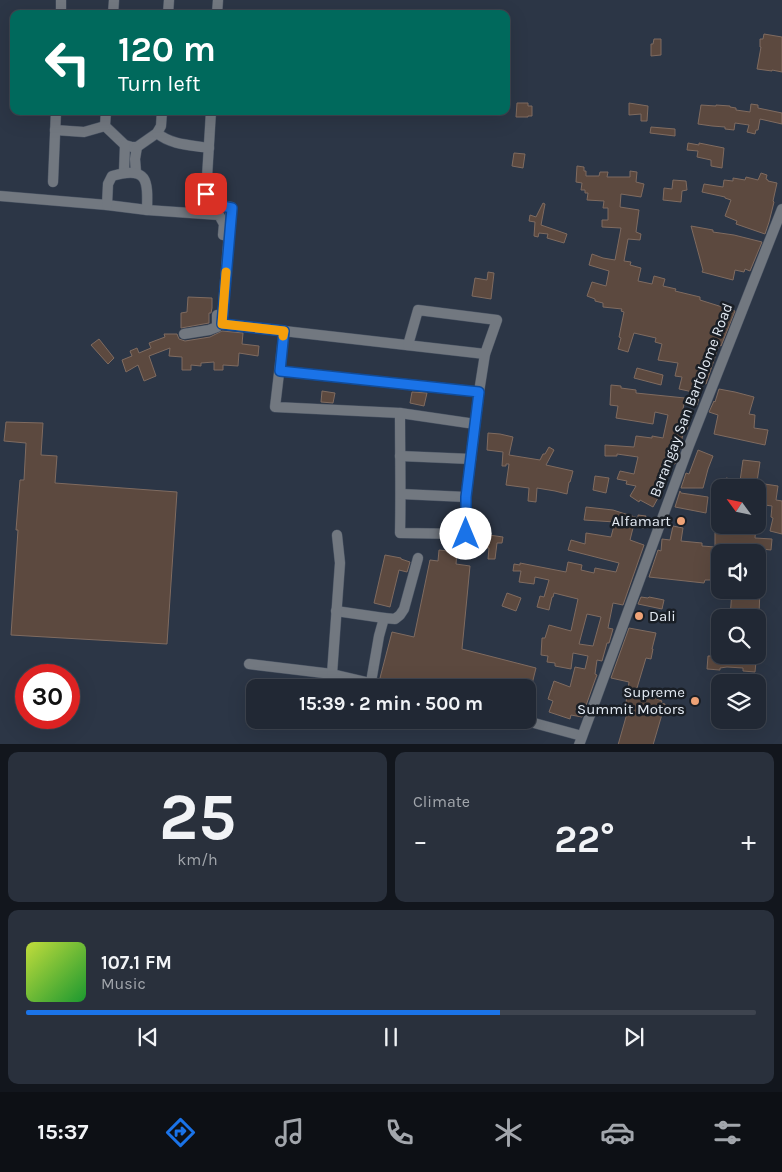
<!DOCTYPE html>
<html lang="en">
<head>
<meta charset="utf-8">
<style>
	:root { --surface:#212834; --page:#29303c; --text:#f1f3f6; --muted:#a2a6ac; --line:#3e444f; --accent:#1a73e8 }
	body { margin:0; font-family:Karla,sans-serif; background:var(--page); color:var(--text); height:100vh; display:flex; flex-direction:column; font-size:19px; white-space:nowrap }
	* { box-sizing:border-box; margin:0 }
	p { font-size:16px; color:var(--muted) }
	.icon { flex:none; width:28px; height:28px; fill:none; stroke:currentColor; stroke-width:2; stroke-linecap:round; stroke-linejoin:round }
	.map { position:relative; height:744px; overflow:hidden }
	.drawer { display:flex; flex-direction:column; gap:8px; padding:8px; background:#12161d; flex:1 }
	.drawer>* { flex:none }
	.top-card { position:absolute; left:10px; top:10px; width:500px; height:105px; border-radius:10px; box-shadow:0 5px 20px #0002,0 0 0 1px var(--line); background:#00695c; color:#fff; overflow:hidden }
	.needle { width:32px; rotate:303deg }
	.fabs { position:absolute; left:711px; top:479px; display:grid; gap:10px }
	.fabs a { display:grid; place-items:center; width:55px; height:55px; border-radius:10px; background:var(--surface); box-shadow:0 5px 20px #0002,0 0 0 1px var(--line); font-size:25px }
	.speed { position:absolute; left:15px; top:664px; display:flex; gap:10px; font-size:25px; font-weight:700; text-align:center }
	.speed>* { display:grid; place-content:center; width:65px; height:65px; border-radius:50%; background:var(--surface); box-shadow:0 5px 20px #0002,0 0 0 1px var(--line); line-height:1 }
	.speed .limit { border:8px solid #d22; background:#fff; color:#111 }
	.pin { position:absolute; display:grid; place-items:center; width:42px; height:42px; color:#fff; margin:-21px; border-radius:10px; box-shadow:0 2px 8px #0006 }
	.me { position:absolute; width:55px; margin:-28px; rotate:0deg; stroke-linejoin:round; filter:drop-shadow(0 0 4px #0008) }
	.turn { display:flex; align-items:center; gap:18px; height:105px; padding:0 25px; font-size:22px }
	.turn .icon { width:65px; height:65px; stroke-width:2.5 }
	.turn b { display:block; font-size:35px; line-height:42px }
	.big { font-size:38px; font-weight:700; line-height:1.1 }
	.drawer .tile { flex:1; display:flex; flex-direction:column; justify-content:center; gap:8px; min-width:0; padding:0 18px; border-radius:10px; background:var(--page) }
	.drawer .dial { align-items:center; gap:0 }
	.dial b { font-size:65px; line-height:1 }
	.song { display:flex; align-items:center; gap:15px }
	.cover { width:60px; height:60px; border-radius:8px; background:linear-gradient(135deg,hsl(70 70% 55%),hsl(130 70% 35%)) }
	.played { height:5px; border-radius:2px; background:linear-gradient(90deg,var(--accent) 65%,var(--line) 65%) }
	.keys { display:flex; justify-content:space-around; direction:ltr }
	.heat { display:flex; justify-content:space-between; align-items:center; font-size:28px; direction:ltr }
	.drawer .tiles { flex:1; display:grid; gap:8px; grid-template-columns:1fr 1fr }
	.tile:last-child { grid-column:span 2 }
	.trip { position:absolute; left:246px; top:679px; width:290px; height:50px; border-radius:10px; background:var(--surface); box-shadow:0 5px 20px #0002,0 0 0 1px var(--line); font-weight:700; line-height:50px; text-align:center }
	.menu { display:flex; height:80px; justify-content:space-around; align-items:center; background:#0d1015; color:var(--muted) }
	.menu .icon { width:35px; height:35px }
	.menu .on { color:var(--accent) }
	.menu b { font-size:22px; color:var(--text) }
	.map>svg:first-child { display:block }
	.building { fill:#5c493f; stroke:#7f6b60; fill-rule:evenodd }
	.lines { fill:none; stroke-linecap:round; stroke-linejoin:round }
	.minor-casing { stroke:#495362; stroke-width:11 }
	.minor { stroke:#727880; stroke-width:10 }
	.route-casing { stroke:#114b97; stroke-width:12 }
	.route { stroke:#1a73e8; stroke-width:9 }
	.slow { stroke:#f59e0b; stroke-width:9 }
	.poi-dot { fill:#efa377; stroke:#191e25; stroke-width:2 }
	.labels { text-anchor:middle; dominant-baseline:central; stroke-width:5; stroke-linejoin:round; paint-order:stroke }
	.street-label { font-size:15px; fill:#e3eaf3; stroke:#191e25 }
	.poi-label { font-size:15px; fill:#e3eaf3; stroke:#191e25; text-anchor:end }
</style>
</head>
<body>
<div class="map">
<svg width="782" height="745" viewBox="0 0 782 745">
	<rect width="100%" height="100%" fill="#2c3646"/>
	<g class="building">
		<path d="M764,34L782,37V72L772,70V71L757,69L761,47H760V39H763Z"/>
		<path d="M654,39H661V55L651,56V44H653Z"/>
		<path d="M517,103H528V106H532V116H528V117H516Z"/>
		<path d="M629,103L648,106L647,121H641V114L629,115Z"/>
		<path d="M751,104L758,105V108L782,113V124L760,119L758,130H756L755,134L747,132L749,125L735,123L734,130L725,129V127L712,126L698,124L701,105L716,106V105L730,106V107L736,108V110L750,112Z"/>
		<path d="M651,127L675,129V136L650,133Z"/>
		<path d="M688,143L699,145V143L724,148L722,168L711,166V160L697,157L698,151L687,150Z"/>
		<path d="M514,153L525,154L523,168L512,166Z"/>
		<path d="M577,166L584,167V171H586V176H599L600,172H608L607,177H630V171L637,172L636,182L644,184L641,197L621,194L620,207L639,210L636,232L641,234L640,240L628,239L624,261L631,262L630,265L641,268L638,281L652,284L654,276L665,279L663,286L676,289L675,291L700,297V300L735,311L721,346L719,345L706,384L703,383L697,405L691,404L693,392L679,389L682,377L675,376L678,363L658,360L662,344L655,342L656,338L634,333L628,352L618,349L621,338L619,337L624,312L621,311L622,309L603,307V303L595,301V299L587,296L592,282L606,286L609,271L589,265L592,254L603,258L615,260L621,228L602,227V220H608V208H603L604,201L587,200L588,193H585V190H581L582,183L576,182Z"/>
		<path d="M761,173L767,175L766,179L768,180V181L777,183L773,201L774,202L769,222L765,234L736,224L737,221L725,216L731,200L725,198V197L702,192L704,184L723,187L724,180L733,181V178L745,180L746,177L758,180Z"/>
		<path d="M673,180L686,181L687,190L682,191L681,202L663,200L664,188L672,189Z"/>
		<path d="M543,203L545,204L541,225L567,234L564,243L547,238L548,234L539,233L538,237L534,236L535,222L529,221L530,215L536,217Z"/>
		<path d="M691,226L713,230V232L734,235L762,242L750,271L745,269L744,272L735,270L733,280L702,272L703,270Z"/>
		<path d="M488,272L494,273L491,299L472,296L475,278L487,280Z"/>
		<path d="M188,297L212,298V308L211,313H209V323L181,328V313L187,312Z"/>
		<path d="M222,331L243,333L242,344L259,346L258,356L239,353L238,366L223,365V370H214V362L201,363V366L191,365V370H182V357L169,356L170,348L149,356L156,376L144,381L138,365L126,372L122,360L132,356L130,351L137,348L139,353L151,348L149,343L165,337L164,334H177L179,339L185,341L210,337Z"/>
		<path d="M99,339L114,358L108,364L91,345Z"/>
		<path d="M637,368L663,375L661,385L634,378Z"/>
		<path d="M611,385L621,386V388L636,390V393L685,398L681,420L689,422L687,430L684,429L679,453L675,464L671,463L665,485L653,507L640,500L639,502L630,496L636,486L626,484L627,481L617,479L620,471L634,474L638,457L617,454V456H605V445L634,447L636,436L652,438V436L663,438L668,415L655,412L653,424L616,418L618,406L610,405Z"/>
		<path d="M719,389L735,392L754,397L749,414L755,415L754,428L768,430L765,445L714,434L718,415L709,412L714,401L715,402Z"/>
		<path d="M322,391L335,393L333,403L321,402Z"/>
		<path d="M412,392L427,393L424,406L410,403Z"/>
		<path d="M6,422L43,423L41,455L57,456L55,483L177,492L167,644L11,635L18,530H16L20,480H24L26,443L4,441Z"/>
		<path d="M488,433L500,434L513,437L509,455L540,460L543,454H545L549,447L554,450L546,465L573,471L570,482H569L567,494L555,491L537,488L536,502L528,501L529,488L506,485L509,464H506V466H502L503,452L487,450Z"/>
		<path d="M698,450L713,456L708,469L703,488H681L686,473L689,474Z"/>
		<path d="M743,460L760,462L756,488H725L726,478L740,481Z"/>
		<path d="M595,476L609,478L606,493L593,490Z"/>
		<path d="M758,483L778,486L776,500L782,501V534L770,531L773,518L771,517L772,506L758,504Z"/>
		<path d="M680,491L681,493L708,497L706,513L675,507Z"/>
		<path d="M586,507L613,510L638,518V515L646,516L644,528L634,526L633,528L630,540L644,545L623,605L613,603L608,628L613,629L609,643H607L602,661L597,660L595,674L597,675L595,680L582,717L571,715L570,719L549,712L553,701L548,699L554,681L570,687L575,667L585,669L588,656L573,653L571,669L555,666V663L547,662L548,656L541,655L542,638H545L549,625L571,631L578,599L554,593L553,597H552L549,610L537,607L540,596L544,597L549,580L535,577L534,584L519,582L521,571H513L514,564L520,565V563L566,572L568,562L582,565L581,570L594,573L595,568L616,572L619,563L568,550L571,540L585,544L586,533L611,537L615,522L584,520ZM587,614L601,617L593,646L579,644Z"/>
		<path d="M723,525H756L755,538L772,539L771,550L762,549L761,552H749L750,546L727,544L726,552H720V580H705L704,583L649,577L658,550L661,551L662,539L670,540L673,526L683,528L681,541L702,543V546L715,547V533H723Z"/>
		<path d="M482,534L503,537L502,543H497L495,559H488L489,548L480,547Z"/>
		<path d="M439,550L457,552L456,564L470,566L462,649L536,668L531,688H414L380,678L392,632L414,637L430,560L438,561Z"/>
		<path d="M385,555L401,558V559L410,562L407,572L399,570L390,607L374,603Z"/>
		<path d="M732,590H760L759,614H746L745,618H730Z"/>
		<path d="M507,593L521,598L516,611L502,606Z"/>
		<path d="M641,597L648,598L649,597L664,600L662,609L638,604Z"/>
		<path d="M629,628L656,633L652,649H653L651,659L646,658L637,688L658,695L657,699L662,701L661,703L665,704L653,745H618L628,710L625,709L629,682L611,678Z"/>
		<path d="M712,644L720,645V657L742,659L741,661L756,662L755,672L743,671V668L727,667L720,668V670L707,669L708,656H711Z"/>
	</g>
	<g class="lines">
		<g class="minor-casing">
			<g id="minor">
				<path d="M61,14V0"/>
				<path d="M113,14L114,0"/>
				<path d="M168,14L169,0"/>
				<path d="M217,14L218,0"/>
				<path d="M106,111L105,126L125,145L132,147H137L157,133L161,126L162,111"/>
				<path d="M211,111L206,194L212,204L231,207L222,324L485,354"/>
				<path d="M55,130L84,132L105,126"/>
				<path d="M157,133C171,145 191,145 209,148"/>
				<path d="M124,172L125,145"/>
				<path d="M136,172L135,159L137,147"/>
				<path d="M53,182L56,111"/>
				<path d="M0,196L107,205L147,210L219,215L224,224L223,235"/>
				<path d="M107,205L108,184L112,176C148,166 148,180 147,210"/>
				<path d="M284,331L275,407L400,413L475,424"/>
				<path d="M184,334L209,330L217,327V315"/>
				<path d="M280,371L479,392"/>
				<path d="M400,413C400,453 401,493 400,533L466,534V497L479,392L485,354L497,320L418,310L408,345"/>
				<path d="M400,456L471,459"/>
				<path d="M401,494L466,497"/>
				<path d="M336,611L384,618"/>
				<path d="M249,664L332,674L392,688"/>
				<path d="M332,674L340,563L337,535"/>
				<path d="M371,682L379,636L384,618L395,619L400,615L404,609L418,558"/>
				<path d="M523,720L582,736"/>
				<path d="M579,745L688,448L782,209"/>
			</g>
		</g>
		<use href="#minor" class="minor"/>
	</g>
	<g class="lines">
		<g class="route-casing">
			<path id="route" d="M206,194L212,204L232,208L222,324L284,331L280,371L479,392L466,497V534"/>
		</g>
		<use href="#route" class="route"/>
		<path class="slow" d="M226,272L222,324L284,331L283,336"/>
	</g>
	<g class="poi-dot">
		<circle cx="681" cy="521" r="5"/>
		<circle cx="639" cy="616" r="5"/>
		<circle cx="695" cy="701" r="5"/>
	</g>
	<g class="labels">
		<g class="street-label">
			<text transform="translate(691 400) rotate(-69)">Barangay San Bartolome Road</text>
		</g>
		<g class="poi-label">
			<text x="671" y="521">Alfamart</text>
			<text x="649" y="616" text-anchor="start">Dali</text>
			<text x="685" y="692">Supreme<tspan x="685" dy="17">Summit Motors</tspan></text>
		</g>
	</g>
</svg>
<div class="fabs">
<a><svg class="needle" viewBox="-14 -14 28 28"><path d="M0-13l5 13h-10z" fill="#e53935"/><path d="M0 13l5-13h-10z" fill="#a2a6ac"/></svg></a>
<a><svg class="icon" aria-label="sound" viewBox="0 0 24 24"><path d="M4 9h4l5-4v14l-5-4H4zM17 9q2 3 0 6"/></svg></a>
<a><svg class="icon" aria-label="search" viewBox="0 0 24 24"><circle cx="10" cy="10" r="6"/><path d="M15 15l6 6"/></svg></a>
<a><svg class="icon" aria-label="layers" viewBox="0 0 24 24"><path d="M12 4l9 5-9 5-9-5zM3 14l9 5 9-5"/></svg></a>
</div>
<div class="speed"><div class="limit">30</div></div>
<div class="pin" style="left:206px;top:194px;background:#d93025"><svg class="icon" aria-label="arrive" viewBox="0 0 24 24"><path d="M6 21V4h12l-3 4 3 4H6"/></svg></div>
<svg class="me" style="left:466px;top:534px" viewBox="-20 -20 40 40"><circle r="19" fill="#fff"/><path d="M0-13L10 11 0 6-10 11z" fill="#1a73e8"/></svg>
<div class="trip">15:39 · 2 min · 500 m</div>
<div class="top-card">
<div class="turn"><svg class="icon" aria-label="left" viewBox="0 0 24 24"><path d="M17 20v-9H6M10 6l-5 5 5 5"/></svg><div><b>120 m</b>Turn left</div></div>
</div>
</div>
<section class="drawer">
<div class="tiles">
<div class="tile dial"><b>25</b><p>km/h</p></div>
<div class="tile"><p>Climate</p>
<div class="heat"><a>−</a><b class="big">22°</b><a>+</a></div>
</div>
<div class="tile">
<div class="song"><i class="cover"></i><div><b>107.1 FM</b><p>Music</p></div></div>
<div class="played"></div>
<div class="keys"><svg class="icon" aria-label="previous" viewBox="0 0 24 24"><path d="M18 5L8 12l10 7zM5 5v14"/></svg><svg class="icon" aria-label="pause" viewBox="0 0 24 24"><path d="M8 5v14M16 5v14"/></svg><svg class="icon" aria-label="next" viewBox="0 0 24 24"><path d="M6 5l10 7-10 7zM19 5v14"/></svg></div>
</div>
</div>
</section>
<nav class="menu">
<b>15:37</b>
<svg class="icon on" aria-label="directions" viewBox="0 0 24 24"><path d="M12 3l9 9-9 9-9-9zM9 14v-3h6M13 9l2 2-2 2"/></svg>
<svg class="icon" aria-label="music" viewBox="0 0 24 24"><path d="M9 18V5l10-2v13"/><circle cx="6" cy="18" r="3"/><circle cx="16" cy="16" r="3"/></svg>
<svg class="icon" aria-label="phone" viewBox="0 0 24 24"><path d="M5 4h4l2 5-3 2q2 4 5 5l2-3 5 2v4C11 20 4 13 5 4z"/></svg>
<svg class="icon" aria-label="climate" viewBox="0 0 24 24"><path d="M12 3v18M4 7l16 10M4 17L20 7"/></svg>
<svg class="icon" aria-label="car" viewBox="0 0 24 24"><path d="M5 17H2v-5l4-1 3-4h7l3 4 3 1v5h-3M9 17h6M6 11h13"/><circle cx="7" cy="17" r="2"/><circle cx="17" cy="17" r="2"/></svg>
<svg class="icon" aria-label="filters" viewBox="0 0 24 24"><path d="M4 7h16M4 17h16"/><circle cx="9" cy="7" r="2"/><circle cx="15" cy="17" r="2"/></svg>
</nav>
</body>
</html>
